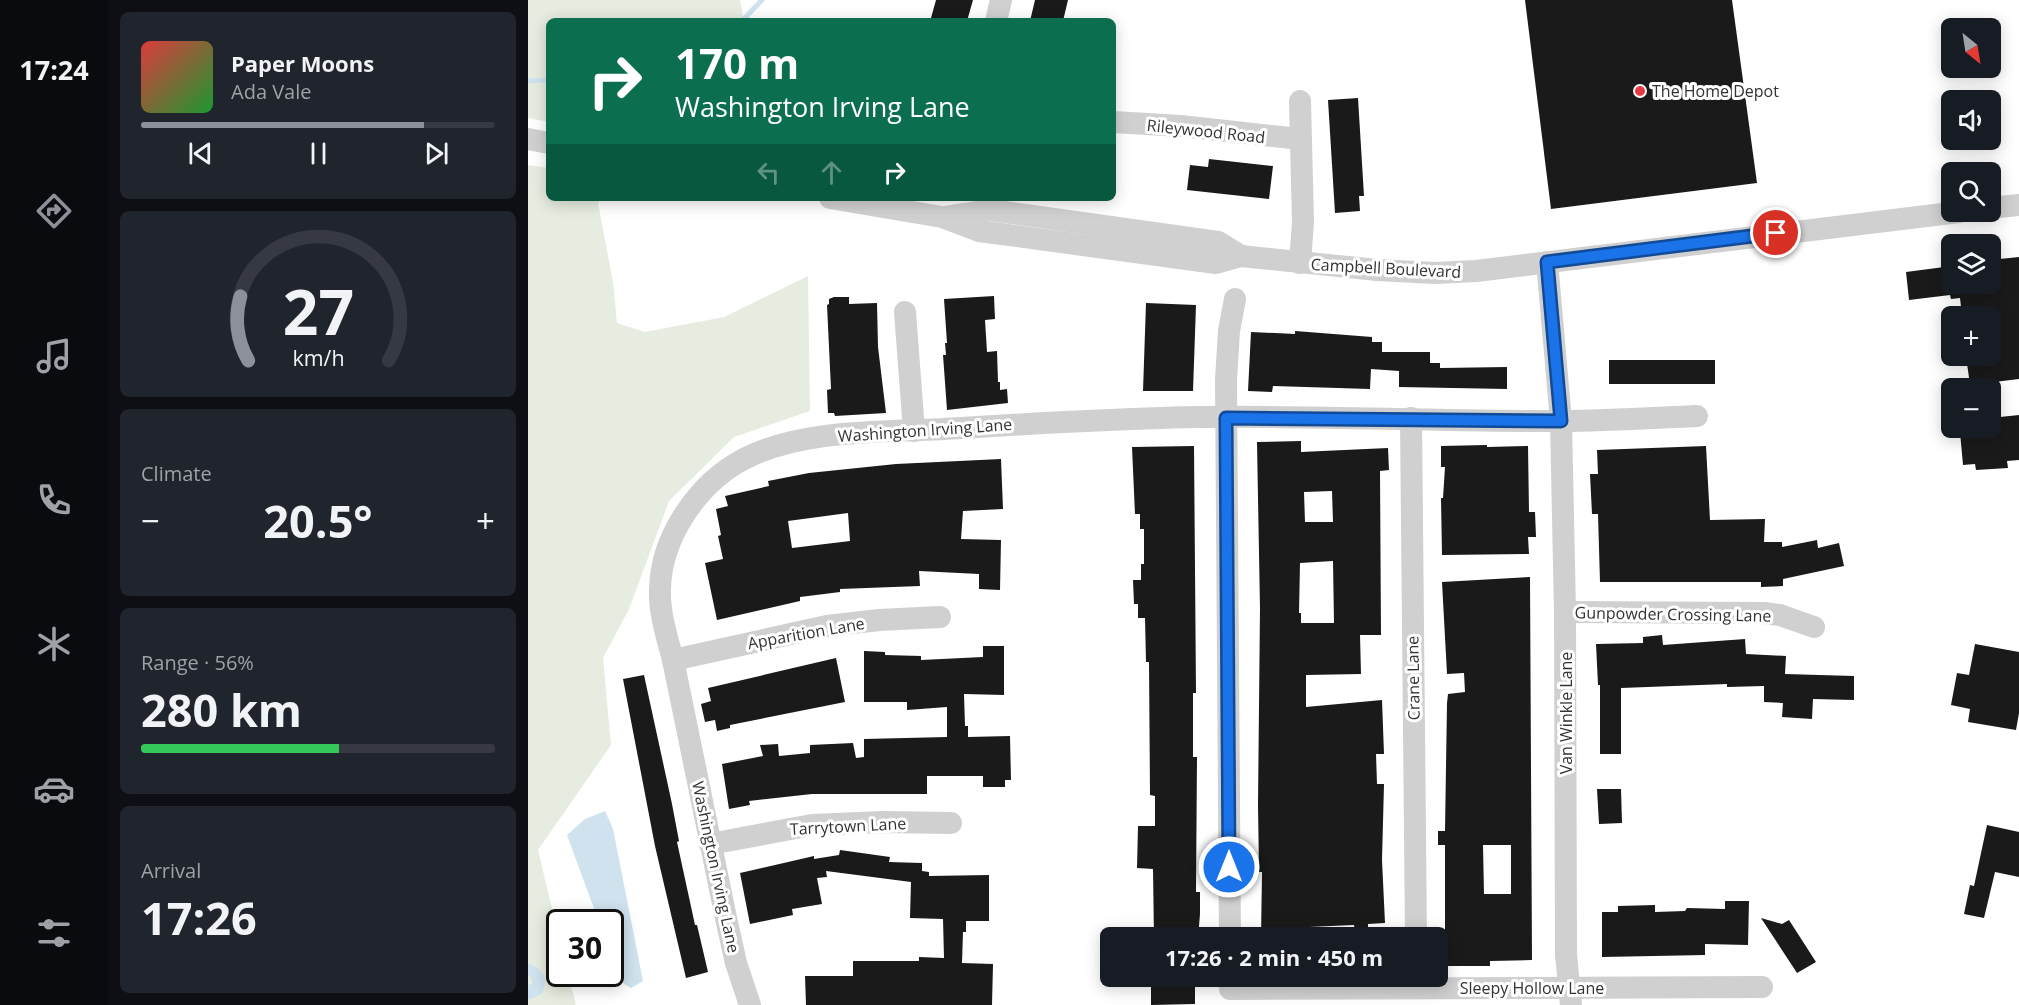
<!DOCTYPE html>
<html lang="en">
<head>
<meta charset="utf-8">
<style>
	:root { --surface:#171b24; --page:#20242c; --text:#f1f3f6; --muted:#9ea1a6; --line:#363941; --accent:#8c9099 }
	body { margin:0; font-family:"Open Sans",sans-serif; background:var(--page); color:var(--text); height:100vh; display:flex; flex-direction:column; font-size:22px; white-space:nowrap }
	* { box-sizing:border-box; margin:0 }
	p { font-size:20px; color:var(--muted) }
	.icon { flex:none; width:33px; height:33px; fill:none; stroke:currentColor; stroke-width:2; stroke-linecap:round; stroke-linejoin:round }
	.map { position:relative; flex:1; overflow:hidden }
	.side { display:flex; flex-direction:column; gap:12px; padding:12px; background:#0d0f14; width:420px }
	.side>* { flex:none }
	.top-card { position:absolute; left:18px; top:18px; width:570px; height:183px; border-radius:9px; box-shadow:0 3px 15px #0003; background:#0b6e4f; color:#fff; overflow:hidden }
	.needle { width:39px; rotate:150deg }
	.controls { position:absolute; left:1413px; top:18px; display:grid; gap:12px }
	.controls a { display:grid; place-items:center; width:60px; height:60px; border-radius:9px; background:var(--surface); box-shadow:0 3px 15px #0003; font-size:30px }
	.speed { position:absolute; left:18px; top:909px; display:flex; gap:12px; font-size:30px; font-weight:700; text-align:center }
	.speed>* { display:grid; place-content:center; width:78px; height:78px; border-radius:50%; background:var(--surface); box-shadow:0 3px 15px #0003; line-height:1 }
	.speed .limit { border:3px solid #111; border-radius:9px; background:#fff; color:#111 }
	.pin { position:absolute; display:grid; place-items:center; width:51px; height:51px; color:#fff; margin:-26px; border:3px solid #fff; border-radius:50%; box-shadow:0 2px 6px #0007 }
	.me { position:absolute; width:66px; margin:-33px; rotate:0deg; stroke-linejoin:round; filter:drop-shadow(0 0 4px #0008) }
	.turn { display:flex; align-items:center; gap:21px; height:126px; padding:0 30px; font-size:27px }
	.turn .icon { width:78px; height:78px; stroke-width:2.5 }
	.turn b { display:block; font-size:42px; line-height:51px }
	.lanes { display:flex; align-items:center; height:57px; padding:0 30px; background:#0003; justify-content:center; gap:30px; direction:ltr }
	.lanes .off { opacity:.35 }
	.big { font-size:45px; font-weight:700; line-height:1.1 }
	.side .tile { flex:1; display:flex; flex-direction:column; justify-content:center; gap:9px; min-width:0; padding:0 21px; border-radius:9px; background:var(--page) }
	.side .dial { align-items:center; gap:0 }
	.dial svg { height:156px; overflow:visible; fill:none; stroke:var(--line); stroke-width:7; stroke-linecap:round; text-anchor:middle }
	.dial text { fill:var(--text); stroke:none }
	.song { display:flex; align-items:center; gap:18px }
	.cover { width:72px; height:72px; border-radius:9px; background:linear-gradient(135deg,hsl(0 70% 55%),hsl(130 70% 35%)) }
	.played { height:6px; border-radius:3px; background:linear-gradient(90deg,var(--accent) 80%,var(--line) 80%) }
	.keys { display:flex; justify-content:space-around; direction:ltr }
	.heat { display:flex; justify-content:space-between; align-items:center; font-size:33px; direction:ltr }
	.charge { height:9px; border-radius:4px; background:linear-gradient(90deg,#34c759 56%,var(--line) 0) }
	.trip { position:absolute; left:572px; top:927px; width:348px; height:60px; border-radius:9px; background:var(--surface); box-shadow:0 3px 15px #0003; font-weight:700; line-height:60px; text-align:center }
	main { display:flex; flex:1; min-height:0 }
	.menu { display:flex; flex-direction:column; width:108px; justify-content:space-around; align-items:center; background:#090b0e; color:var(--muted) }
	.menu .icon { width:42px; height:42px }
	.menu .on { color:var(--accent) }
	.menu b { font-size:27px; color:var(--text) }
	.map>svg:first-child { display:block }
	.green { fill:#e6ecdf }
	.water { fill:#cfe2ee }
	.lines { fill:none; stroke-linecap:round; stroke-linejoin:round }
	.stream { stroke:#cfe2ee; stroke-width:5 }
	.building { fill:#1a1a1a; fill-rule:evenodd }
	.minor { stroke:#d0d0d0; stroke-width:22 }
	.route-casing { stroke:#114b97; stroke-width:15 }
	.route { stroke:#1a73e8; stroke-width:10 }
	.poi-dot { fill:#e63946; stroke:#fff; stroke-width:2 }
	.labels { text-anchor:middle; dominant-baseline:central; stroke-width:6; stroke-linejoin:round; paint-order:stroke }
	.poi-label { font-size:16px; fill:#333; stroke:#fff; text-anchor:start }
	.street-label { font-size:16px; fill:#333; stroke:#fff }
</style>
</head>
<body>
<main>
<nav class="menu">
<b>17:24</b>
<svg class="icon on" aria-label="directions" viewBox="0 0 24 24"><path d="M12 3l9 9-9 9-9-9zM9 14v-3h6M13 9l2 2-2 2"/></svg>
<svg class="icon" aria-label="music" viewBox="0 0 24 24"><path d="M9 18V5l10-2v13"/><circle cx="6" cy="18" r="3"/><circle cx="16" cy="16" r="3"/></svg>
<svg class="icon" aria-label="phone" viewBox="0 0 24 24"><path d="M5 4h4l2 5-3 2q2 4 5 5l2-3 5 2v4C11 20 4 13 5 4z"/></svg>
<svg class="icon" aria-label="climate" viewBox="0 0 24 24"><path d="M12 3v18M4 7l16 10M4 17L20 7"/></svg>
<svg class="icon" aria-label="car" viewBox="0 0 24 24"><path d="M5 17H2v-5l4-1 3-4h7l3 4 3 1v5h-3M9 17h6M6 11h13"/><circle cx="7" cy="17" r="2"/><circle cx="17" cy="17" r="2"/></svg>
<svg class="icon" aria-label="filters" viewBox="0 0 24 24"><path d="M4 7h16M4 17h16"/><circle cx="9" cy="7" r="2"/><circle cx="15" cy="17" r="2"/></svg>
</nav>
<section class="side">
<div class="tile">
<div class="song"><i class="cover"></i><div><b>Paper Moons</b><p>Ada Vale</p></div></div>
<div class="played"></div>
<div class="keys"><svg class="icon" aria-label="previous" viewBox="0 0 24 24"><path d="M18 5L8 12l10 7zM5 5v14"/></svg><svg class="icon" aria-label="pause" viewBox="0 0 24 24"><path d="M8 5v14M16 5v14"/></svg><svg class="icon" aria-label="next" viewBox="0 0 24 24"><path d="M6 5l10 7-10 7zM19 5v14"/></svg></div>
</div>
<div class="tile dial"><svg viewBox="0 0 100 80">
<path d="M14 69A42 42 0 1 1 86 69"/>
<path d="M14 69A42 42 0 0 1 10 36" stroke="#8c9099"/>
<text x="50" y="56" font-size="32" font-weight="700">27</text>
<text x="50" y="72" font-size="11">km/h</text>
</svg></div>
<div class="tile"><p>Climate</p>
<div class="heat"><a>−</a><b class="big">20.5°</b><a>+</a></div>
</div>
<div class="tile"><p>Range · 56%</p><b class="big">280 km</b><div class="charge"></div></div>
<div class="tile"><p>Arrival</p><b class="big">17:26</b></div>
</section>
<div class="map">
<svg width="1491" height="1005" viewBox="0 0 1491 1005">
	<rect width="100%" height="100%" fill="#fff"/>
	<g class="green">
		<path d="M0,0H212L216,21H21V122L0,118Z"/>
		<path d="M0,165L21,168V198H75L70,203L85,282L89,323L117,332L196,317L280,276L282,411L206,437L141,501L101,609L75,658L83,745L10,850L31,938L32,974H40L48,1005H0Z"/>
	</g>
	<g class="water">
		<path d="M77,811L85,829L115,981L103,988C80,978 82,944 82,922H71L39,835L57,819Z"/>
		<path d="M0,963C17,971 20,977 14,994L0,1000V985L4,984V980L0,974Z"/>
	</g>
	<g class="lines">
		<g class="stream">
			<path d="M214,21L234,0"/>
			<path d="M0,81L21,80"/>
		</g>
	</g>
	<g class="building">
		<path d="M408,0H445L439,21H415L403,18Z"/>
		<path d="M507,0H540L535,21H502Z"/>
		<path d="M997,0H1204L1229,183L1023,209Z"/>
		<path d="M830,98L836,196H831L832,211L807,213L800,100Z"/>
		<path d="M681,159L745,166L741,199L659,190L662,165L680,167Z"/>
		<path d="M1491,257V379L1442,385L1438,356H1462V316H1434L1432,298L1423,299L1422,295L1381,300L1378,272L1424,266V284H1462V260Z"/>
		<path d="M466,296L467,319L457,320L459,352L469,351L470,382H472V390L479,389L480,403L419,410L415,355H418L417,343H419L416,299Z"/>
		<path d="M306,297H321V304L349,303L350,347L358,413L307,416L306,413H300L299,390L303,389L299,305L301,304V299Z"/>
		<path d="M618,303L668,305L665,391H615Z"/>
		<path d="M767,331L844,337V342H854V352H902V363H912V368L979,367V389L871,387V371L843,369L842,389L745,386L744,392L720,391L723,332L767,334Z"/>
		<rect x="1081" y="360" width="106" height="24"/>
		<path d="M1491,415V460L1479,461L1480,468L1448,470L1447,464L1435,465L1432,432L1473,429L1472,417Z"/>
		<path d="M773,441V452L860,448L861,470L852,471L853,635H832L833,674L778,675V707L854,700L856,754H848L849,784H856L854,860L857,923L840,924V931L827,932L826,925L781,927V938H733L734,872H731L730,805L732,608L729,442ZM804,491L805,522H777L776,492ZM805,561L806,623H773V613H771L772,563Z"/>
		<path d="M959,445V447L1000,446L1001,512H1007L1008,537H1000L1001,554L914,555L913,498H915L917,467H913V446Z"/>
		<path d="M666,446L668,693H665V757H669L668,892H672V914L670,938H626L625,869L609,868L610,826H627V796L622,795L621,662H618L617,618H610V604H606L605,580H613V564H616V529H612V514H607L604,447Z"/>
		<path d="M1178,446L1182,520L1237,519L1236,542H1254V547L1289,540L1290,548L1311,543L1316,566L1255,579V586L1233,587V582H1072L1070,514H1064L1062,474H1070L1069,450Z"/>
		<path d="M473,459L475,509L435,511L433,539L473,540L472,590L451,589V574L391,571L392,586L312,589V592L272,597V601L189,620L177,563L195,559L190,536L193,535L188,509L200,506L197,496L241,486L240,481L281,473L368,464ZM320,513L322,541L264,548L260,521Z"/>
		<path d="M1002,577L1004,960L962,961V966H917V845H910V831H917L919,703L920,694L937,692L936,673L919,674L914,582ZM955,845H983V894H956Z"/>
		<path d="M1134,635L1135,645L1217,639L1218,654L1258,656L1257,674L1326,676V700L1285,699L1284,719L1254,717L1255,703L1236,702V686L1199,687V684L1093,688V754H1072V685H1070L1068,644L1115,643V637Z"/>
		<path d="M1447,644L1491,652V713L1488,730L1440,722L1442,709L1423,705L1429,673L1441,675Z"/>
		<path d="M455,646H476V695L436,694L437,726H440V737L482,736L483,780H477V787H455V776H399V794H284L221,801L222,805L201,809L194,764L235,756L232,745L250,744L251,756L282,753V745L325,743L328,758L336,757V739L419,737V707L379,710V702H336V651L357,652V655L393,656V660L455,657Z"/>
		<path d="M308,658L317,702L202,725V728L189,731L187,720L177,722L173,704L183,701L180,688Z"/>
		<path d="M116,675L144,804L151,841L149,842L167,925H169L180,972L158,978L127,846L95,679Z"/>
		<path d="M1069,789H1093L1094,823L1071,824Z"/>
		<path d="M1459,825L1491,832V877L1467,872L1456,918L1436,914L1442,885L1446,886Z"/>
		<path d="M312,850L362,857L361,862L394,863V871L401,872V876L461,875V921H438V932H435L434,963L465,964L464,1005H278L277,976H325V961H391V957L416,958L415,919L382,918L383,882L298,871L299,877L289,878L294,904L264,909L265,915L222,924L212,873L286,856V859L311,855Z"/>
		<path d="M1197,901H1221L1220,945L1177,944V955L1074,957V912H1090V906L1127,905V912L1157,911L1159,908L1197,909Z"/>
		<path d="M1233,918L1254,924L1261,920L1288,962L1269,973Z"/>
		<path d="M623,980H667V1004L623,1005Z"/>
	</g>
	<g class="lines">
		<g class="minor">
			<path d="M468,21L473,0"/>
			<path d="M772,101L775,222L772,263"/>
			<path d="M585,122L653,126L772,139"/>
			<path d="M0,139L21,143"/>
			<path d="M302,198L414,217L451,231L688,263L713,256L849,270L907,273L948,271L1431,212"/>
			<path d="M1462,208L1491,205"/>
			<path d="M416,217L462,210L690,242L713,256"/>
			<path d="M1019,262L1033,421L1037,612L1038,955L1043,1005"/>
			<path d="M377,312L386,431"/>
			<path d="M883,418L888,938"/>
			<path d="M1037,612L1236,613L1252,615L1286,627"/>
			<path d="M145,660L299,626L351,620L412,617"/>
			<path d="M182,844L284,825L355,822L423,823"/>
			<path d="M702,938L698,380L701,331L707,299"/>
			<path d="M702,989L1234,987"/>
			<path d="M222,1005L208,963L198,918L145,660C139,637 131,613 132,589C133,537 170,483 216,459C278,427 365,433 433,428C511,423 589,419 667,417C788,415 910,422 1032,421C1078,421 1124,418 1169,416"/>
		</g>
	</g>
	<g class="lines">
		<g class="route-casing">
			<path id="route" d="M701,867L698,418L1033,421L1019,262L1248,233"/>
		</g>
		<use href="#route" class="route"/>
	</g>
	<circle class="poi-dot" cx="1112" cy="91" r="6"/>
	<g class="labels">
		<g class="poi-label">
			<text x="1124" y="91">The Home Depot</text>
		</g>
		<g class="street-label">
			<text transform="translate(678 131) rotate(6)">Rileywood Road</text>
			<text transform="translate(858 268) rotate(3)">Campbell Boulevard</text>
			<text transform="translate(397 430) rotate(-4)">Washington Irving Lane</text>
			<text transform="translate(1145 614) rotate(1)">Gunpowder Crossing Lane</text>
			<text transform="translate(278 633) rotate(-10)">Apparition Lane</text>
			<text transform="translate(885 678) rotate(-91)">Crane Lane</text>
			<text transform="translate(1038 713) rotate(-90)">Van Winkle Lane</text>
			<text transform="translate(320 826) rotate(-3)">Tarrytown Lane</text>
			<text transform="translate(188 867) rotate(78)">Washington Irving Lane</text>
			<text x="1004" y="988">Sleepy Hollow Lane</text>
		</g>
	</g>
</svg>
<div class="controls">
<a><svg class="needle" viewBox="-14 -14 28 28"><path d="M0-13l5 13h-10z" fill="#e53935"/><path d="M0 13l5-13h-10z" fill="#9ea1a6"/></svg></a>
<a><svg class="icon" aria-label="sound" viewBox="0 0 24 24"><path d="M4 9h4l5-4v14l-5-4H4zM17 9q2 3 0 6"/></svg></a>
<a><svg class="icon" aria-label="search" viewBox="0 0 24 24"><circle cx="10" cy="10" r="6"/><path d="M15 15l6 6"/></svg></a>
<a><svg class="icon" aria-label="layers" viewBox="0 0 24 24"><path d="M12 4l9 5-9 5-9-5zM3 14l9 5 9-5"/></svg></a>
<a>+</a>
<a>−</a>
</div>
<div class="speed"><div class="limit">30</div></div>
<div class="pin" style="left:1248px;top:233px;background:#d93025"><svg class="icon" aria-label="arrive" viewBox="0 0 24 24"><path d="M6 21V4h12l-3 4 3 4H6"/></svg></div>
<svg class="me" style="left:701px;top:867px" viewBox="-20 -20 40 40"><circle r="17" fill="#1a73e8" stroke="#fff" stroke-width="3"/><path d="M0-11L8 9 0 5-8 9z" fill="#fff"/></svg>
<div class="trip">17:26 · 2 min · 450 m</div>
<div class="top-card">
<div class="turn"><svg class="icon" aria-label="right" viewBox="0 0 24 24"><path d="M7 20v-9h11M14 6l5 5-5 5"/></svg><div><b>170 m</b>Washington Irving Lane</div></div>
<div class="lanes"><svg class="icon off" aria-label="left" viewBox="0 0 24 24"><path d="M17 20v-9H6M10 6l-5 5 5 5"/></svg><svg class="icon off" aria-label="ahead" viewBox="0 0 24 24"><path d="M12 20V5M6 11l6-6 6 6"/></svg><svg class="icon" aria-label="right" viewBox="0 0 24 24"><path d="M7 20v-9h11M14 6l5 5-5 5"/></svg></div>
</div>
</div>
</main>
</body>
</html>
